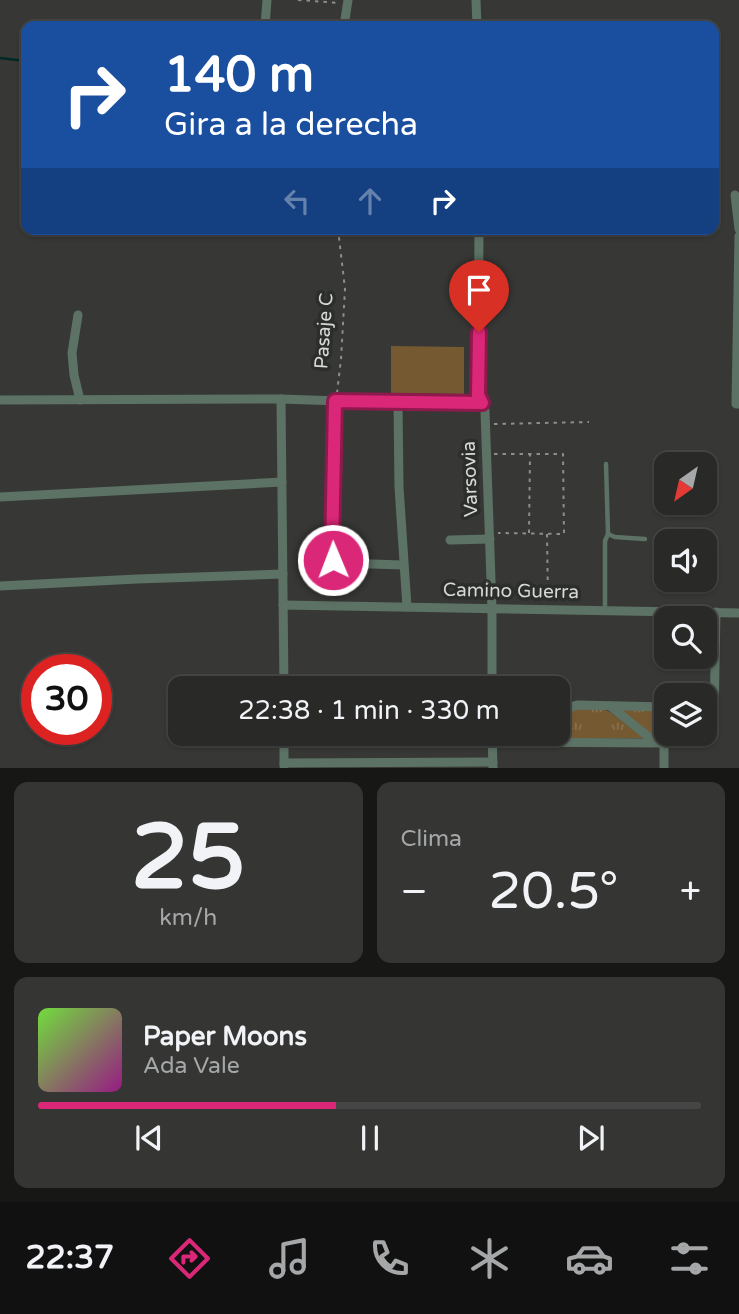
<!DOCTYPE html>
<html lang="es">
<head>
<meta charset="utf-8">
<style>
	:root { --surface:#292a28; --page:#353634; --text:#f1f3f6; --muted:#a5a7a8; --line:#454645; --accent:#db2777 }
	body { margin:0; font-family:"Varela Round",sans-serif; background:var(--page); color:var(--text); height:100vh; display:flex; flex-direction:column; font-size:26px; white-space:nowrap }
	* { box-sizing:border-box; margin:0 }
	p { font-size:23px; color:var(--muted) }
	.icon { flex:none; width:38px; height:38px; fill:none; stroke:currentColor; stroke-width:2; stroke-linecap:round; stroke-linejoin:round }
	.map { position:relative; height:768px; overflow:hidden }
	.side { display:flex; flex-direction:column; gap:14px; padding:14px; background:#171716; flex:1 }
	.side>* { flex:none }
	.guide { position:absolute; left:21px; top:21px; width:698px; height:214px; border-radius:14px; box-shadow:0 2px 5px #0004,0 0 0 2px var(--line); background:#1a4fa0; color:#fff; overflow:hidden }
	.needle { width:46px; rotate:214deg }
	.fabs { position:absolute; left:654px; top:452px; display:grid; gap:14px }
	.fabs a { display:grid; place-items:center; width:63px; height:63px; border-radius:14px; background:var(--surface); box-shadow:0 2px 5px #0004,0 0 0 2px var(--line); font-size:35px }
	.speed { position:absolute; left:21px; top:654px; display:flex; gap:14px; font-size:35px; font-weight:700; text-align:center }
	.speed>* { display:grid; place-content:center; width:91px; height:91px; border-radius:50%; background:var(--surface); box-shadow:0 2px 5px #0004,0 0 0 2px var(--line); line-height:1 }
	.speed .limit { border:10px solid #d22; background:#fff; color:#111 }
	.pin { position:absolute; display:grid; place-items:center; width:60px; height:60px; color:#fff; margin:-72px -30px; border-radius:50% 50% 50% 0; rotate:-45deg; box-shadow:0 0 7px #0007 }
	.pin .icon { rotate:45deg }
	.me { position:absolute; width:77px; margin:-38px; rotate:359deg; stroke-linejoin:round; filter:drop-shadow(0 0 5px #0008) }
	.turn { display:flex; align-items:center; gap:24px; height:147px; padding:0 28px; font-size:32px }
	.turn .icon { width:91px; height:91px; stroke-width:2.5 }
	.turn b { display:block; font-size:49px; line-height:60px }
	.lanes { display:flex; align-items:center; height:66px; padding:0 28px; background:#0003; justify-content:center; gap:35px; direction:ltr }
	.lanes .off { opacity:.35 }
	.big { font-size:52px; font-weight:600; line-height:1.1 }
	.side .card { flex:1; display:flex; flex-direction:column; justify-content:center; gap:10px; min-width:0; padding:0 24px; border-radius:14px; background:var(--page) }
	.side .dial { align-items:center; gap:0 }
	.dial b { font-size:91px; line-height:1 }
	.song { display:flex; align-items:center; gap:21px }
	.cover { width:84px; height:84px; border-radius:10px; background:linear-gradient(135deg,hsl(100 70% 55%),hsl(310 70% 35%)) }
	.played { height:7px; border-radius:4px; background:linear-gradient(90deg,var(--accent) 45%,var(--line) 45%) }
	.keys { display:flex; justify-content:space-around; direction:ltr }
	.heat { display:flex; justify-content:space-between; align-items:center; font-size:38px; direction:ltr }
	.side .tiles { flex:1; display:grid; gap:14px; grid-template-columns:1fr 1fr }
	.card:last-child { grid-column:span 2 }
	.trip { position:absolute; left:168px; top:676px; width:402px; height:70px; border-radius:14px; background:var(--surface); box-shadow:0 2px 5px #0004,0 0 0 2px var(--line); font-weight:600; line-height:70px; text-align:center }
	.tab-bar { display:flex; height:112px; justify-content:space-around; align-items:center; background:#101110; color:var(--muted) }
	.tab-bar .icon { width:49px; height:49px }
	.tab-bar .current { color:var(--accent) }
	.tab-bar b { font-size:32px; color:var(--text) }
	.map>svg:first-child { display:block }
	.grass { fill:url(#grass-tufts) }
	.garden { fill:#755931 }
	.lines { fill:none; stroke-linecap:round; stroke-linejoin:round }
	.stream { stroke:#002825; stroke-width:2.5 }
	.path { stroke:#8d8e8c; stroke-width:2; stroke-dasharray:3.5 5; stroke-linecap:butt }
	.service { stroke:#5c7265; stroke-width:4.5 }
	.minor { stroke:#5c7265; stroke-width:9 }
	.route-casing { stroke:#8e194d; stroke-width:18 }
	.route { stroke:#db2777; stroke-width:12 }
	.labels { text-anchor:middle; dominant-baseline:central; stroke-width:7; stroke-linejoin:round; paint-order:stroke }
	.street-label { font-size:19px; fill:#d7d8d7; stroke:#2c2e2b }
</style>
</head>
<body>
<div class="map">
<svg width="739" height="768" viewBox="0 0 739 768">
	<defs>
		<pattern id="grass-tufts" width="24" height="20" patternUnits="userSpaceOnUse" patternTransform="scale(1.75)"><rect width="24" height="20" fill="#755931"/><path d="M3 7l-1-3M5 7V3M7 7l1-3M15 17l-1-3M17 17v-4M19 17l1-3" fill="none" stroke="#88704e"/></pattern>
	</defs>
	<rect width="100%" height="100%" fill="#373835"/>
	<g class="grass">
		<path d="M580,708L603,709L610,712L644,738H570L565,732L564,721L569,712Z"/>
		<path d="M624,709L667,710V733H702L659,740L621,711Z"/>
	</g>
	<path class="garden" d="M391,346L464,347V394L391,393Z"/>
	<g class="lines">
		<path class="stream" d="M0,58L26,61"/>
		<g class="path">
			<path d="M298,0L339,3"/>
			<path d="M337,393L341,359L345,289L338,229"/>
			<path d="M494,424L589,422"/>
			<path d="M494,454H563L564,534L498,533"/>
			<path d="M529,533L530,455"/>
			<path d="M547,534L548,601"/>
		</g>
		<g class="service">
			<path d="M608,534L615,537L645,539"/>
			<path d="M605,609V541L608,534L606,464"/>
		</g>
		<g class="minor">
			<path d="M476,0L477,26"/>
			<path d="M265,26L267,0"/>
			<path d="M344,26L348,0"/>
			<path d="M735,195L739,229"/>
			<path d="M479,229L478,395L485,411L492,609V688"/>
			<path d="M739,236L736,404H739"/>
			<path d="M78,315L72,353L74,375L80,400"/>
			<path d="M281,399L284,688"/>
			<path d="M0,400L281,399L398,403H482"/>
			<path d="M335,401L332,552L333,560L341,563L403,565"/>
			<path d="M398,403L399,487L407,607"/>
			<path d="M0,497L282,482"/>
			<path d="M450,540L490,539"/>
			<path d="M0,586L137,579L283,574"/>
			<path d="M283,605L739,613"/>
			<path d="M284,685L492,684"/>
			<path d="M610,706L655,742"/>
			<path d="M284,733V766"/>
			<path d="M492,733L493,768"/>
			<path d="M561,741C559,722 556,710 578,705L667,707"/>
			<path d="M492,742L664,743L700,737L708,732L714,719L716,612"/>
			<path d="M664,743V768"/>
			<path d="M284,763L493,762"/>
		</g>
	</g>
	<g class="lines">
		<g class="route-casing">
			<path id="route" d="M333,560L332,552L335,401L482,403L478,395L479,332"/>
		</g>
		<use href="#route" class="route"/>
	</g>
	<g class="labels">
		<g class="street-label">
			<text transform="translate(324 331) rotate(-86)">Pasaje C</text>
			<text transform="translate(470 479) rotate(-92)">Varsovia</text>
			<text transform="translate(511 591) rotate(1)">Camino Guerra</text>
		</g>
	</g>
</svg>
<div class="fabs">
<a><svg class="needle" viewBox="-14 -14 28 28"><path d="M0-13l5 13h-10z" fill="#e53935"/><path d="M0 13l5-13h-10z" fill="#a5a7a8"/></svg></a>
<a><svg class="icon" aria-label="sound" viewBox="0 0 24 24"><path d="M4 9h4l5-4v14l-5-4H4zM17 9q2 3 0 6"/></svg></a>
<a><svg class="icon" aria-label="search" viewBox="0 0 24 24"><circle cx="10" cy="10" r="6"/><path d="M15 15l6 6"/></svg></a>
<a><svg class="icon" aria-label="layers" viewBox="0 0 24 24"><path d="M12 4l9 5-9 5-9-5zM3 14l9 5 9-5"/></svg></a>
</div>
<div class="speed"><div class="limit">30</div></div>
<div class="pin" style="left:479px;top:332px;background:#d93025"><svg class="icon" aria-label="arrive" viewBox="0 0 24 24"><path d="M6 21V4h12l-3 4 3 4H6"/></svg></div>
<svg class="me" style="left:333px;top:560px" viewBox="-20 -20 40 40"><circle r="17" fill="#db2777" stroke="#fff" stroke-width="3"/><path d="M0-11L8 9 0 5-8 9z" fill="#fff"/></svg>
<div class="trip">22:38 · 1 min · 330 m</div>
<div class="guide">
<div class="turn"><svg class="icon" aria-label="right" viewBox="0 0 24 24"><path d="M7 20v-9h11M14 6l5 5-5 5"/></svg><div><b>140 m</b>Gira a la derecha</div></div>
<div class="lanes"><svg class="icon off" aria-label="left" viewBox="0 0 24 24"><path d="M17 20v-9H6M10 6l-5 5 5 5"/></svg><svg class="icon off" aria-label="ahead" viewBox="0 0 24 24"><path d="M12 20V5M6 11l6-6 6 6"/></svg><svg class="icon" aria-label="right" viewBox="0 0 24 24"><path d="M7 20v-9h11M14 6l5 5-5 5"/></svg></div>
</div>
</div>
<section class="side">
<div class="tiles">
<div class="card dial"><b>25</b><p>km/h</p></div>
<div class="card"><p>Clima</p>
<div class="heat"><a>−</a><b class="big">20.5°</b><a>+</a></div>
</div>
<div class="card">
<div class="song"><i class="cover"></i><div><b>Paper Moons</b><p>Ada Vale</p></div></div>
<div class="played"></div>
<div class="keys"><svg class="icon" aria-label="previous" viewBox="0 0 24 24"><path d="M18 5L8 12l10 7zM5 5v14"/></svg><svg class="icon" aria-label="pause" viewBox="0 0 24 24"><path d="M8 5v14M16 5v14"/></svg><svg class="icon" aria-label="next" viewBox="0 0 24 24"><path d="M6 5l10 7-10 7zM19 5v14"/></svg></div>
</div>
</div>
</section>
<nav class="tab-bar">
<b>22:37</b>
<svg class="icon current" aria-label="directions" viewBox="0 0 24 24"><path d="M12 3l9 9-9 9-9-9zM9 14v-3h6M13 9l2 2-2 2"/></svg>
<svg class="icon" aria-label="music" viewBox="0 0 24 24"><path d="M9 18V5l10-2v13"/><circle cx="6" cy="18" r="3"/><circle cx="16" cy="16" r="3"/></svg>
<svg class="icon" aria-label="phone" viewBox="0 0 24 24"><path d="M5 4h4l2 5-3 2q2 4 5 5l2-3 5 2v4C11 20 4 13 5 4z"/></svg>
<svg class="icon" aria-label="climate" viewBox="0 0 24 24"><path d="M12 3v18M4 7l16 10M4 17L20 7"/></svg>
<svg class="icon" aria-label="car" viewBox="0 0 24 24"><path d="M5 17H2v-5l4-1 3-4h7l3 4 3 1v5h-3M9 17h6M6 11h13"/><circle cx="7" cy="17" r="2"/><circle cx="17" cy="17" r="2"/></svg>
<svg class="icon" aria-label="filters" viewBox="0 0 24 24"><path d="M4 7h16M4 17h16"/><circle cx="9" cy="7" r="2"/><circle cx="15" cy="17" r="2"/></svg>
</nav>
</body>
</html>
